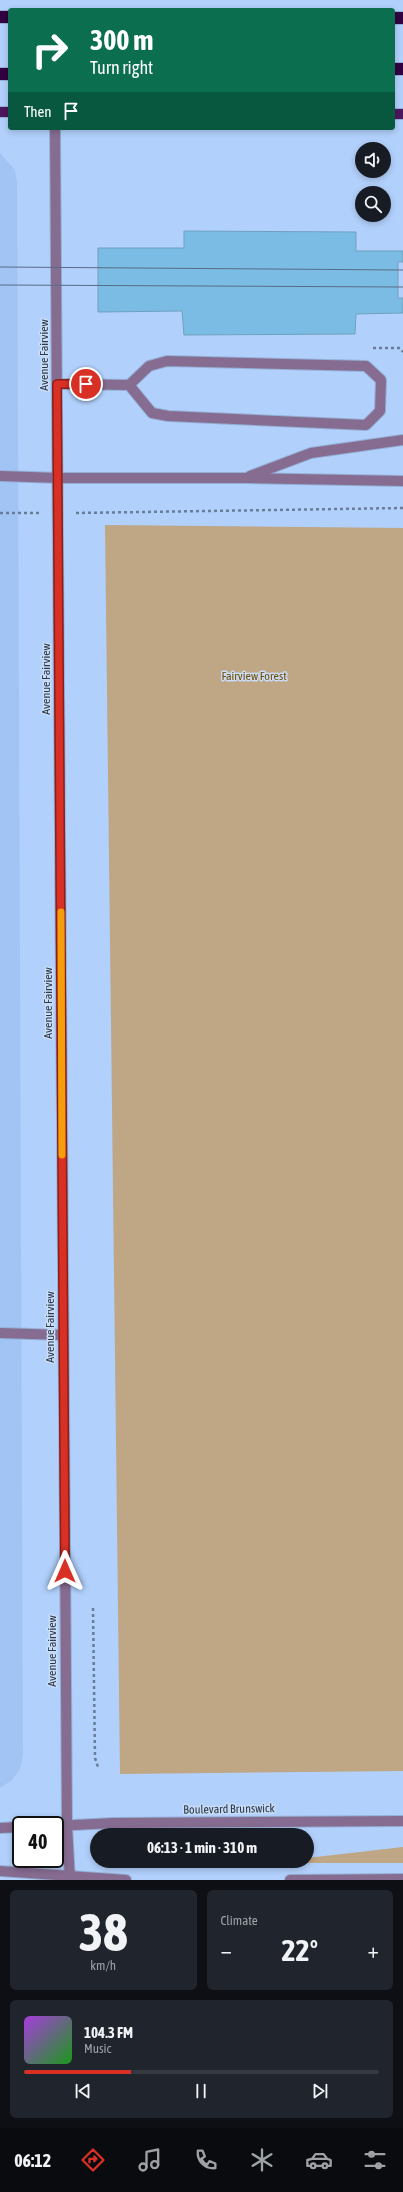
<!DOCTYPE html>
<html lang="en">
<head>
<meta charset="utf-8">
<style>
	:root { --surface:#171b24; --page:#20242c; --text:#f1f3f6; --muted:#9ea1a6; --line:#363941; --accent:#d93025 }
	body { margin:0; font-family:"Asap Condensed",sans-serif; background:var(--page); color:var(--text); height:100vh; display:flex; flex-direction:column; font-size:15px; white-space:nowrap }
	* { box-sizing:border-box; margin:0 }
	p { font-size:13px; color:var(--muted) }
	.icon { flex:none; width:22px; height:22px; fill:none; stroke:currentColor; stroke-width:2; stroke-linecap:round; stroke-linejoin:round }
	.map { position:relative; height:1880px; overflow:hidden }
	.details { display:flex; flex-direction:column; gap:10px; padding:10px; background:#0d0f14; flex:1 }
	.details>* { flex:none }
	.hud { position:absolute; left:8px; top:8px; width:387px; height:122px; border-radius:4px; box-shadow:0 2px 6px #0003; background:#0b6e4f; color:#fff; overflow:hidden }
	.tools { position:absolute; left:355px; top:142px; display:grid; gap:8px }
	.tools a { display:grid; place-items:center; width:36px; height:36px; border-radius:50%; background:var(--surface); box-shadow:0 2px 6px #0003; font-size:20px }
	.speed { position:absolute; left:12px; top:1816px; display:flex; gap:8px; font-size:20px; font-weight:700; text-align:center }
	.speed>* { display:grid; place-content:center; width:52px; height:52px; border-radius:50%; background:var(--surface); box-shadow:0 2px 6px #0003; line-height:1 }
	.speed .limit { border:2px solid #111; border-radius:6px; background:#fff; color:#111 }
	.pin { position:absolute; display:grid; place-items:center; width:34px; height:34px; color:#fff; margin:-17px; border:2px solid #fff; border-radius:50%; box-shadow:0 1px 4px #0007 }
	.me { position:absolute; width:44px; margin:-22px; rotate:0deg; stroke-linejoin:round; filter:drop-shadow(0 0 3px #0008) }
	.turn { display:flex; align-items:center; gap:14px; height:84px; padding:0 16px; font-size:18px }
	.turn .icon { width:52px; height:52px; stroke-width:2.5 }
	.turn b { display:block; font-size:28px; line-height:34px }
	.then { display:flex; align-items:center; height:38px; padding:0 16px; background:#0003; gap:8px; font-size:15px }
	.big { font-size:30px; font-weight:700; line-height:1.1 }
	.details .card { flex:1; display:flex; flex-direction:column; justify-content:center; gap:6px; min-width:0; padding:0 14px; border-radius:6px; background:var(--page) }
	.details .dial { align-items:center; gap:0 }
	.dial b { font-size:52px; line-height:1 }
	.song { display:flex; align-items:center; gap:12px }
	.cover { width:48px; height:48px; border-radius:6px; background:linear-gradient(135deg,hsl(280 70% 55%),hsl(120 70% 35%)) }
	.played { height:4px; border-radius:2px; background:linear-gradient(90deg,var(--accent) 30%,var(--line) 30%) }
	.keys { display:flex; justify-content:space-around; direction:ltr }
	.heat { display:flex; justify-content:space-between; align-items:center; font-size:22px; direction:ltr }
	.details .tiles { flex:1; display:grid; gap:10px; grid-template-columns:1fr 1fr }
	.card:last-child { grid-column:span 2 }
	.trip { position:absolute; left:90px; top:1828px; width:224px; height:40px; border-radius:20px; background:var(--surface); box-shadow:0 2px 6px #0003; font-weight:700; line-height:40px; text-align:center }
	.tab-bar { display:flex; height:64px; justify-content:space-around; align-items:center; background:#090b0e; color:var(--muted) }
	.tab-bar .icon { width:28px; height:28px }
	.tab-bar .active { color:var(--accent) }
	.tab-bar b { font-size:18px; color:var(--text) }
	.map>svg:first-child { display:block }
	.built { fill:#a1c4f4 }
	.green { fill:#bfa685 }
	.building { fill:#7bbce4; stroke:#6fa1bf }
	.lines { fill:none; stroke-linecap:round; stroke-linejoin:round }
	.minor-casing { stroke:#94afd4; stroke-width:12 }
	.major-casing { stroke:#94afd4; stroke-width:12 }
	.highway-casing { stroke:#94afd4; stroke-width:14 }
	.path { stroke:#687d99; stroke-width:2.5; stroke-dasharray:3 3; stroke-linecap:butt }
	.minor { stroke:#876c92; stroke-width:10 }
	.major { stroke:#4b175d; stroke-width:10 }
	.highway { stroke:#310041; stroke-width:12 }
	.tram { stroke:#596c86; stroke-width:1 }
	.route-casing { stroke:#8d1f18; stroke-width:10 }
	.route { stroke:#d93025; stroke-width:7 }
	.slow { stroke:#f59e0b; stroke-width:7 }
	.labels { text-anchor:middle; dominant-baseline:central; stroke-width:3; stroke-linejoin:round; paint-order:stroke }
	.street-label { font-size:12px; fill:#2c3849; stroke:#c9ddf7 }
	.park-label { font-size:12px; fill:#714b00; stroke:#c9ddf7 }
</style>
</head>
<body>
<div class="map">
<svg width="403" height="1880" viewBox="0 0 403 1880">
	<rect width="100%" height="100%" fill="#b1d0fb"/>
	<path class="built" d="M0,153L15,170L17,184L23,1755L20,1769L12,1780L0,1788Z"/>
	<g class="green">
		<path d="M105,525L403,528V1771L120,1774Z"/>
		<path d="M403,1847V1863H279V1861H307V1858Z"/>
	</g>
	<path class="building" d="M184,231L356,232V251H403V262H398V298H403V313L356,314L355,334L184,335L182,311L98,312V248H184Z"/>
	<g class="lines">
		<g class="minor-casing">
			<g id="minor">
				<path d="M55,128L67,1825L70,1880"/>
				<path d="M57,384L129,385L149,366L167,361L366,366L381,380L380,411L366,425L168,416L152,413L129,385"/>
				<path d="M0,476L59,478H245L403,481"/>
				<path d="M250,476L311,453L403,440"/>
				<path d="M0,1333L63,1335"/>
				<path d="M55,1826L113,1823L403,1821"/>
				<path d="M0,1828L21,1827"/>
				<path d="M0,1871L126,1880"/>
				<path d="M290,1880L403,1879"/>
			</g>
		</g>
		<g class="major-casing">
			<g id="major">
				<path d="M0,112H10"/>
				<path d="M393,114H403"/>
			</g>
		</g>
		<g class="highway-casing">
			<g id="highway">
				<path d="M0,17H10"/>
				<path d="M393,18H403"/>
				<path d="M393,69H403"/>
				<path d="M0,74H10"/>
			</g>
		</g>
		<g class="path">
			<path d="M373,348H400L403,352"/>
			<path d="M0,513H39"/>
			<path d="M76,513L403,508"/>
			<path d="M93,1608L95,1758L98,1767"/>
		</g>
		<use href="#minor" class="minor"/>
		<use href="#major" class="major"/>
		<use href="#highway" class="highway"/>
		<g class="tram">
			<path d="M0,267L403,270"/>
			<path d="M0,285L403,287"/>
		</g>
	</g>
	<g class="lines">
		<g class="route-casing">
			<path id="route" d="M65,1571L57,384H86"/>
		</g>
		<use href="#route" class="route"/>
		<path class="slow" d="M61,912L62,1155"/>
	</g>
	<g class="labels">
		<g class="street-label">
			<text transform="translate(44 355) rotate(-90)">Avenue Fairview</text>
			<text transform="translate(46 679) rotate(-90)">Avenue Fairview</text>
			<text transform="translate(48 1003) rotate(-90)">Avenue Fairview</text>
			<text transform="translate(50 1327) rotate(-90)">Avenue Fairview</text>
			<text transform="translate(52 1651) rotate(-90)">Avenue Fairview</text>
			<text transform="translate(229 1809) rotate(-1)">Boulevard Brunswick</text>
		</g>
		<g class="park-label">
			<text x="254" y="676">Fairview Forest</text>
		</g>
	</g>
</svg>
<div class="tools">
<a><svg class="icon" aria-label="sound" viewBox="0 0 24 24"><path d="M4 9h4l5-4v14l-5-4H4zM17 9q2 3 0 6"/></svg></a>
<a><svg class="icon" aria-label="search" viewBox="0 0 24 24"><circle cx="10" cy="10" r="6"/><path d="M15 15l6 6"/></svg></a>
</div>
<div class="speed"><div class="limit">40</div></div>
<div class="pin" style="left:86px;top:384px;background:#d93025"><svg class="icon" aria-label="arrive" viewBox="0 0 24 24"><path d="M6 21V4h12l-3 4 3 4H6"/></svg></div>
<svg class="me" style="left:65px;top:1571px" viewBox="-20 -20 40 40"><path d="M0-17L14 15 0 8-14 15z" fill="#d93025" stroke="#fff" stroke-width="4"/></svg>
<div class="trip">06:13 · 1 min · 310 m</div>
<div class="hud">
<div class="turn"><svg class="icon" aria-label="right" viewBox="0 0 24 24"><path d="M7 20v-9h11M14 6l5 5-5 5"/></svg><div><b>300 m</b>Turn right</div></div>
<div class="then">Then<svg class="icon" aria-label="arrive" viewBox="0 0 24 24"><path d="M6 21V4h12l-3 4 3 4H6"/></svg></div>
</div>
</div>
<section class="details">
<div class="tiles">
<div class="card dial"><b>38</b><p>km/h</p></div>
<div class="card"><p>Climate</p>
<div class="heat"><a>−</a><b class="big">22°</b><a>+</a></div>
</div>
<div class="card">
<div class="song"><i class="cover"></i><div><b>104.3 FM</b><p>Music</p></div></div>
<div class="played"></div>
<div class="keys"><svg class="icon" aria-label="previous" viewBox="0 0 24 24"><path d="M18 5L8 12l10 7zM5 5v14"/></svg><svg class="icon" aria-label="pause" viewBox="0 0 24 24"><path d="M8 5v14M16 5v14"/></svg><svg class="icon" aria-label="next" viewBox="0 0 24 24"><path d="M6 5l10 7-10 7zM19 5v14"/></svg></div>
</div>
</div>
</section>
<nav class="tab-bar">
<b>06:12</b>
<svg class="icon active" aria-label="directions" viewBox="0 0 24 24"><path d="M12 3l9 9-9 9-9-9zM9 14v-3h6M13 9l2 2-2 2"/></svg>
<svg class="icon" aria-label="music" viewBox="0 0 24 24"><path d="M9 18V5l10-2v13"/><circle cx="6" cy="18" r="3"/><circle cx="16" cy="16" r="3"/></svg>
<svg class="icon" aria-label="phone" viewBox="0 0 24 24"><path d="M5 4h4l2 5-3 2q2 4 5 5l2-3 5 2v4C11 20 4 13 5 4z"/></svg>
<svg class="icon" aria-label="climate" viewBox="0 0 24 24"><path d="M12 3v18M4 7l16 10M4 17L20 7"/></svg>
<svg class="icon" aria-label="car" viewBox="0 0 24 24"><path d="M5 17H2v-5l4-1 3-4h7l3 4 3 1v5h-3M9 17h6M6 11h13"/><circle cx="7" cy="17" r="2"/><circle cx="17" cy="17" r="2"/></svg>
<svg class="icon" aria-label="filters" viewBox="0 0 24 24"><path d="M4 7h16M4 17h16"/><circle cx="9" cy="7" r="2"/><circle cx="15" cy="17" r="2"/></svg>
</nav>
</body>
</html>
